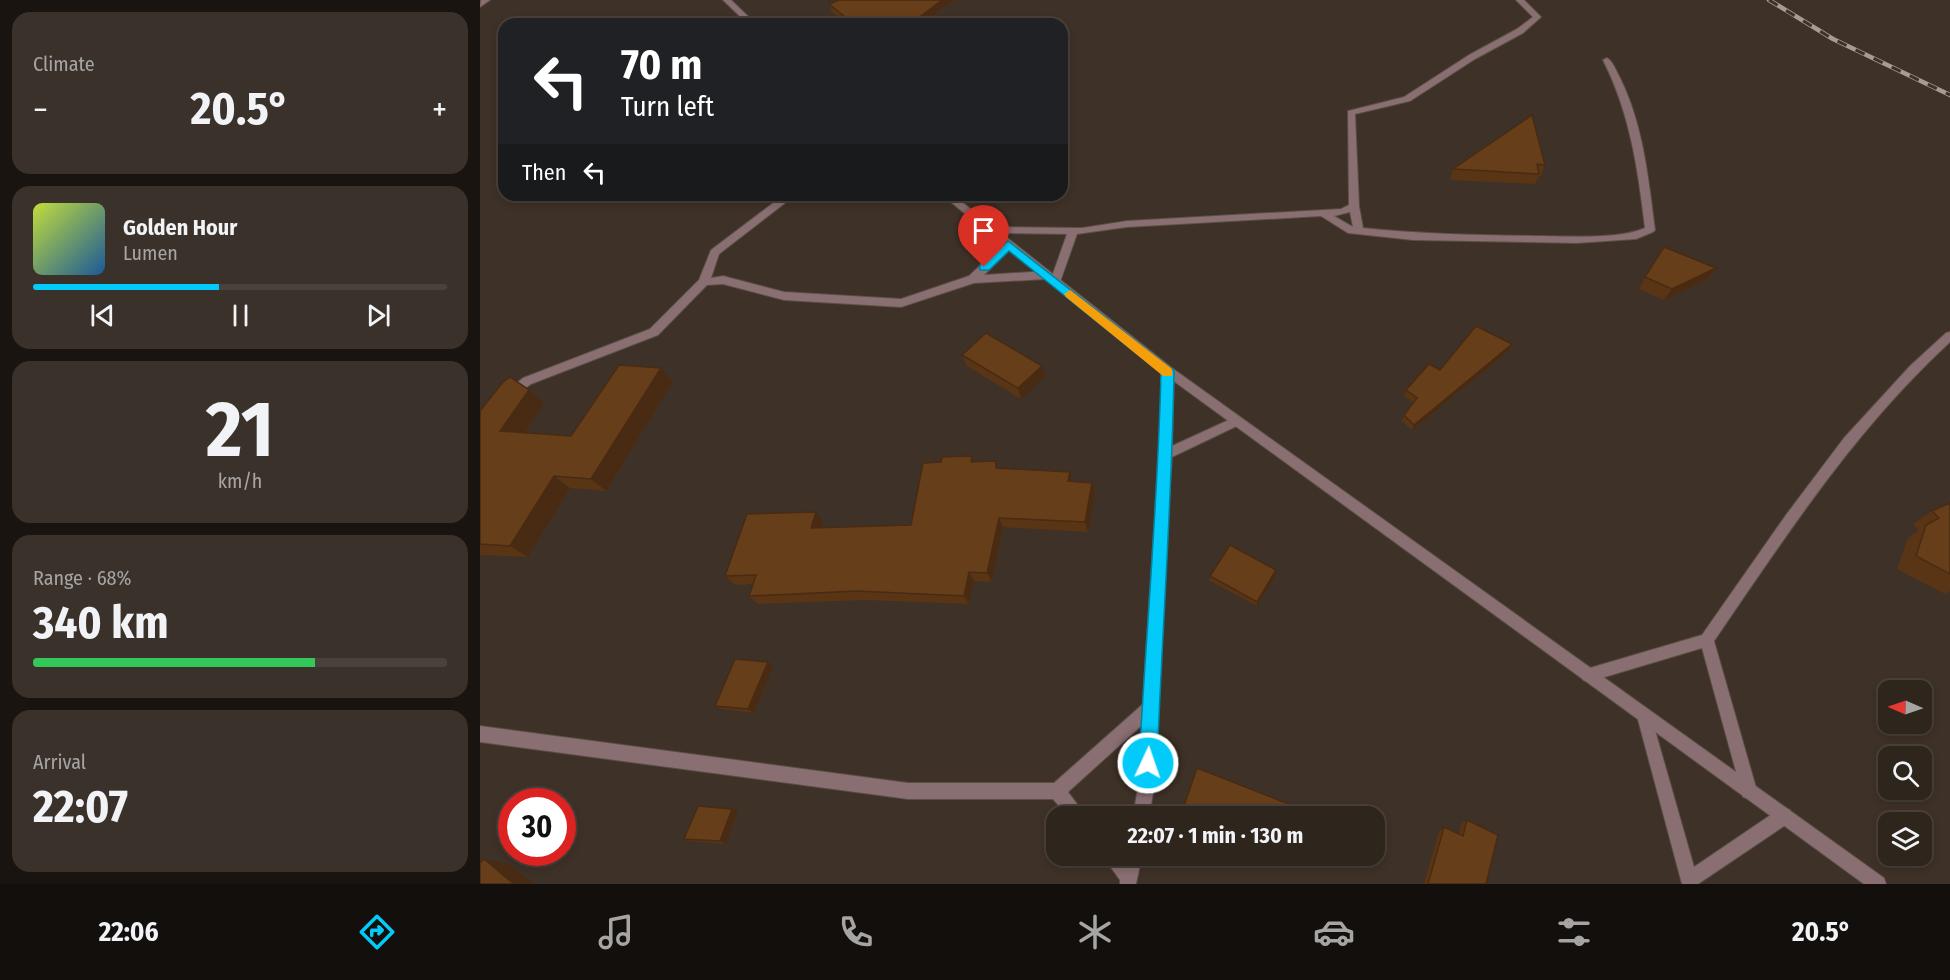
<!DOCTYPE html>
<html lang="en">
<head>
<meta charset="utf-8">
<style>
	:root { --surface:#2e251d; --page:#3a312a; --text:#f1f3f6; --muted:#a7a5a4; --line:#49423b; --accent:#02cbf9 }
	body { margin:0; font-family:"Fira Sans Condensed",sans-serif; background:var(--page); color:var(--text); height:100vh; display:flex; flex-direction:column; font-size:22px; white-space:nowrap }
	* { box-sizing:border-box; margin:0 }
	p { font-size:20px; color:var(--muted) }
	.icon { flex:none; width:33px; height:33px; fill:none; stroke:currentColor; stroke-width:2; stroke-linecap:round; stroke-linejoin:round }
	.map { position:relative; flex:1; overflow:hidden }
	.drawer { display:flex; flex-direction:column; gap:12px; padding:12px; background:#191410; width:480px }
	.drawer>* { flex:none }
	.banner { position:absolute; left:18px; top:18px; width:570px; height:183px; border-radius:18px; box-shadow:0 3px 9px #0003,0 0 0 2px var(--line); background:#202124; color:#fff; overflow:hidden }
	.needle { width:39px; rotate:272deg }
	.buttons { position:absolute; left:1398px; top:680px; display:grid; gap:12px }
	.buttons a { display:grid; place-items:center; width:54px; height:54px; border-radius:12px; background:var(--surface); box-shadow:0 3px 9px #0003,0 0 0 2px var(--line); font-size:30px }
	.speed { position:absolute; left:18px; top:788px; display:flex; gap:12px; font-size:30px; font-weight:700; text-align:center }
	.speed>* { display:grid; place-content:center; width:78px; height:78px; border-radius:50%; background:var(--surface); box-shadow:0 3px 9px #0003,0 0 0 2px var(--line); line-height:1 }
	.speed .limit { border:9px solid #d22; background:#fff; color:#111 }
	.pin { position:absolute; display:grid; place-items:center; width:51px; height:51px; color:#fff; margin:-62px -26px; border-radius:50% 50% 50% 0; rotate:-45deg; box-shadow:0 0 6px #0007 }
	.pin .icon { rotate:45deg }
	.me { position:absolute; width:66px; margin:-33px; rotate:3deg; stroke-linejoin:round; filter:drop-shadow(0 0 4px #0008) }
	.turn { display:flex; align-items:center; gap:21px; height:126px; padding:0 24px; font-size:27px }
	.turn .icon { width:78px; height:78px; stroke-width:2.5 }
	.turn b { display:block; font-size:42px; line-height:51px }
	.then { display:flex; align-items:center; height:57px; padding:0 24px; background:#0003; gap:12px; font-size:22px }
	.big { font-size:45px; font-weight:700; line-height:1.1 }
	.drawer .card { flex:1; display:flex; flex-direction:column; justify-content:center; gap:9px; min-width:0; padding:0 21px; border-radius:18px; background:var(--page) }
	.drawer .dial { align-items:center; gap:0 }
	.dial b { font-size:78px; line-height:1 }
	.song { display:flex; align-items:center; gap:18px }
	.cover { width:72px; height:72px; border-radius:9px; background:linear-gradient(135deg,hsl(70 70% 55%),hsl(210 70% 35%)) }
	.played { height:6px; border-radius:3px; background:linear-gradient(90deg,var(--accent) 45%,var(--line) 45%) }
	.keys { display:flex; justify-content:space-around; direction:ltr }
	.heat { display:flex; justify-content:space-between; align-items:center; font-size:33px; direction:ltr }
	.charge { height:9px; border-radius:4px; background:linear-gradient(90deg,#34c759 68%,var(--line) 0) }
	.trip { position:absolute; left:566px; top:806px; width:339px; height:60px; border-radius:18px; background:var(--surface); box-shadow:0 3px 9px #0003,0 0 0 2px var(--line); font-weight:700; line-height:60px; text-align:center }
	.tabs { display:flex; height:96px; justify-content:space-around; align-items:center; background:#120f0c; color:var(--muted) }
	.tabs .icon { width:42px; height:42px }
	.tabs .current { color:var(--accent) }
	.tabs b { font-size:27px; color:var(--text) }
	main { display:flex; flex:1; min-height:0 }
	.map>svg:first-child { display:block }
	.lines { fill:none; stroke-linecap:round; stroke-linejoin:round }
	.minor-casing { stroke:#5a4e45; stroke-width:2 }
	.tertiary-casing { stroke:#5a4e45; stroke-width:2 }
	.minor { fill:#896e72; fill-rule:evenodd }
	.tertiary { fill:#896e72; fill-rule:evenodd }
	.rail-casing { stroke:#a69c94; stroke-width:4.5 }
	.rail { stroke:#3e3127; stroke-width:3; stroke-dasharray:10; stroke-linecap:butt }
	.wall { fill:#593516 }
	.shaded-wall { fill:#482b12 }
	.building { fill:#673e1a; stroke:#482b12; stroke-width:1.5 }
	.route { fill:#02cbf9; stroke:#0184a2; stroke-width:1.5 }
	.slow { fill:#f59e0b }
</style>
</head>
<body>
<main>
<section class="drawer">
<div class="card"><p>Climate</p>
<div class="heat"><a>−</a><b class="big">20.5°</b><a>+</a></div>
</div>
<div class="card">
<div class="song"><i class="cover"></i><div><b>Golden Hour</b><p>Lumen</p></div></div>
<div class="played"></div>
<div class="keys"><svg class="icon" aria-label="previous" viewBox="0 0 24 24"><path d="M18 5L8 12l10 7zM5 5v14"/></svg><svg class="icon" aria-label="pause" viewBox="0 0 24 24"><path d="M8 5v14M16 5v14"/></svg><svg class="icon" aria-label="next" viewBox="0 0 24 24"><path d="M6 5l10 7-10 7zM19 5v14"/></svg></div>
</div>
<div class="card dial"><b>21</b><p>km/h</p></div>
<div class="card"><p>Range · 68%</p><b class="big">340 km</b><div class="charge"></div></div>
<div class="card"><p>Arrival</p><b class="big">22:07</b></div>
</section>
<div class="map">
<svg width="1470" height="884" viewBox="0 0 1470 884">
	<rect width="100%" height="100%" fill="#3e3127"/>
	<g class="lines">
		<g class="minor-casing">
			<g id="minor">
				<path d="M1,0H10L0,7Z"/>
				<path d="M1036,0H1044L1061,17L1043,33L995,59L930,101L875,114L879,206L883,228C940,234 997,235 1055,236C1085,236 1137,240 1165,228C1158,169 1150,113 1123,60L1127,58C1132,61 1134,66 1137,72C1163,121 1168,176 1175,230L1173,232L1156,239L1097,243L933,240L868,233L841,216L647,227L597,234L580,282L575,286L570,282L587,234L510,233L505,230L510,227L602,228L647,221L861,209L869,205L868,111L924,97L989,55L1037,29L1053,17ZM870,212L873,227L854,216Z"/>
				<path d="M304,195L314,196L239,254L231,278L243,276L304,292L421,299L489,276L524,243H532V247L504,275L567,271L572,275L567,279L494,283L421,307L304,300L243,284L227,285L178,335L51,384L34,396H26L24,393L43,378L170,329L219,280L231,250Z"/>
				<path d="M1470,332V342C1373,432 1308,533 1234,641L1277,791L1275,797L1269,799L1263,797L1222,648L1108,682L1103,680L1101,675L1103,670L1222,635L1306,515L1364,438L1430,366L1466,333Z"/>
				<path d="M688,367L694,371L692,446L753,418H761L763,421L761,424L692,457L684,566L675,782L669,816H653L659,782L662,725L588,792L606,816H588L573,799H428L0,742V726L428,783H574L663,704C669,593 679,482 682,371Z"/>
				<path d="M1164,709L1169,711L1171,716L1214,867L1298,810L1304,808L1310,810L1312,816L1310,822L1218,884H1202L1157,716L1159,711Z"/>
				<path d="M622,855H641L645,860L646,855H662L656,884H640V880Z"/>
			</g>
		</g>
		<g class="tertiary-casing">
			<g id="tertiary">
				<path d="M243,0H251L276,24H268Z"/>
				<path d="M462,195H473L692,368L1404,878L1406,884H1384L684,374Z"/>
			</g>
		</g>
		<use href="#minor" class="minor"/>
		<use href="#tertiary" class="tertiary"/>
		<g class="rail-casing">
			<path id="rail" d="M1289,0L1353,39L1470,95"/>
		</g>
		<use href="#rail" class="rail"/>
	</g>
	<g class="wall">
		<path d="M474,0L444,24H367L352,12L349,4Z"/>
		<path d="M1052,115L1065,165L1061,176H1059L1055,184L970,180L973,169Z"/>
		<path d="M1165,277L1228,279L1184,300L1159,289Z"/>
		<path d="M1032,344L1030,350L932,430L922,421L924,415L934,403L924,396L926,390L960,370Z"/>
		<path d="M482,355L565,377L541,399L487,366Z"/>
		<path d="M181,368L193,382L126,491L90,488L48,557L0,555V411L64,404L44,432L91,436Z"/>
		<path d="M494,462L519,469L592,481L612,483L615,493L608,532L523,527L512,582L494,581L489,604L385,600L278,604L269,596L273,584L255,585L245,576L343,522L342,528L431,525Z"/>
		<path d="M1470,503V591L1465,594L1417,569L1428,538L1439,530L1433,524L1452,511Z"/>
		<path d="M796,570V574L777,606L730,581V576Z"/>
		<path d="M293,666L274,713L241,709L235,706Z"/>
		<path d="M258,811L246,844L211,841L204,839Z"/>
		<path d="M702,812L814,816H703Z"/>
		<path d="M987,820L1006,884H944L959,832L964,827L979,834L981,824Z"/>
	</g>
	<g class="shaded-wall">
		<path d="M462,0H474L443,24L437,19Z"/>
		<path d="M1236,268L1228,279L1184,300L1192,289Z"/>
		<path d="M1032,344L1030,350L932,430L934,425Z"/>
		<path d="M562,366L565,377L541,399L538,388Z"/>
		<path d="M181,368L193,382L126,491L111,479Z"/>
		<path d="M49,390L64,404L36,444L20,431Z"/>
		<path d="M590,472L592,482L588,481Z"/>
		<path d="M74,476L90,488L48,557L30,546Z"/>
		<path d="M612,483L615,493L608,532L605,522Z"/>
		<path d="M336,512L343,522L339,538L331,528Z"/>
		<path d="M519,518L523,527L512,582L507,573Z"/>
		<path d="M796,570V574L777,606V602Z"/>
		<path d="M489,572L494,581L489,604L484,596Z"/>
		<path d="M288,662L293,666L274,713L268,709Z"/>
		<path d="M252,809L258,811L246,844L240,841Z"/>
		<path d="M4,859L29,864L54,884H34Z"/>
	</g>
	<g class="building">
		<path d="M359,0H462L437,19L444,24H374L349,4Z"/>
		<path d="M1052,115L1065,165L1057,164L1059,174L973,169Z"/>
		<path d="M1184,247L1236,268L1192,289L1165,277Z"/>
		<path d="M996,326L1032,344L934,425L924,415L937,398L926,390L949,364L960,370Z"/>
		<path d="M506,333L562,366L538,388L482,355Z"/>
		<path d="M139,365L181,368L111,479L74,476L30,546L0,544V411L23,382L30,377L49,390L20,431L91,436Z"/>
		<path d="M492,456L491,462L516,461V468L590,472L588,481L612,483L605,522L519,518L507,573L489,572L484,596L377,591L269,596L276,575L245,576L267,514L336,512L331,528L431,525L443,463L461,462L462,457Z"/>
		<path d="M1470,503V574L1436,556L1446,525L1459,518L1452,511Z"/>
		<path d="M750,545L796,570L777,602L730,576Z"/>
		<path d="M255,659L288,662L268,709L235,706Z"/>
		<path d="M717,768L816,807L814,816H712L702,812Z"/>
		<path d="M218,806L252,809L240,841L204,839Z"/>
		<path d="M987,820L1018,835L1006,884H948L964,827L983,836Z"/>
		<path d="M4,859L34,884H0V863Z"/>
	</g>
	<path class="route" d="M528,241L694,371C692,502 682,633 677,763L674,770L668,772L662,770L659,763C666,633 678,503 681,373L529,251L509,270H500V265Z"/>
	<path class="slow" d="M590,290L692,369V376H683L586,297L584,294Z"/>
</svg>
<div class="buttons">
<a><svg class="needle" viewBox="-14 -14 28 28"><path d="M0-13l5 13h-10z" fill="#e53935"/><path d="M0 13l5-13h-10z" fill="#a7a5a4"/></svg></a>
<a><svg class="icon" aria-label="search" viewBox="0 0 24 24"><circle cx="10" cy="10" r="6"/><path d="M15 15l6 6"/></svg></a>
<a><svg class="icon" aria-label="layers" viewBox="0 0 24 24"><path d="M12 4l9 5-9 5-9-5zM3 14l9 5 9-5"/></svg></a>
</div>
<div class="speed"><div class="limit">30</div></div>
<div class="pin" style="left:504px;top:267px;background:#d93025"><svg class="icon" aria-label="arrive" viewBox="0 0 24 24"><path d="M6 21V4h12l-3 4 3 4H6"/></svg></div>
<svg class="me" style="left:668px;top:763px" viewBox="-20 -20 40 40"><circle r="17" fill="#02cbf9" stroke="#fff" stroke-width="3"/><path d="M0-11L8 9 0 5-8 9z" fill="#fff"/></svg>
<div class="trip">22:07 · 1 min · 130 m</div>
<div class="banner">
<div class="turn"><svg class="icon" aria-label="left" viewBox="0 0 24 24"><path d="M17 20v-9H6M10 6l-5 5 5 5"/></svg><div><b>70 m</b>Turn left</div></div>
<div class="then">Then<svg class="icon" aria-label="left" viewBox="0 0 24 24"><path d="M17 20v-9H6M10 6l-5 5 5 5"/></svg></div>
</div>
</div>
</main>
<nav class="tabs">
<b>22:06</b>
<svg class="icon current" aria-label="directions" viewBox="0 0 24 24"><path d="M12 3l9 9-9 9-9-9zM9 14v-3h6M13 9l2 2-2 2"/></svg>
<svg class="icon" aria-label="music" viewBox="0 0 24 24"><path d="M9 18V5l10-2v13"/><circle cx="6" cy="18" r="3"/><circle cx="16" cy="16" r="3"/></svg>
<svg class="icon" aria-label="phone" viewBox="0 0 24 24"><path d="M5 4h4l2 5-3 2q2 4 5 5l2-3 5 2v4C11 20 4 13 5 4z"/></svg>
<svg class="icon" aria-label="climate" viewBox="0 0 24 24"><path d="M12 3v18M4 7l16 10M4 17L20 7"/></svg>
<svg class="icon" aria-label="car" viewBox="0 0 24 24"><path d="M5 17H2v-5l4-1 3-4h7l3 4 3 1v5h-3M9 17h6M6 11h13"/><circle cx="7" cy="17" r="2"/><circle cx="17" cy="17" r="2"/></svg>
<svg class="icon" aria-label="filters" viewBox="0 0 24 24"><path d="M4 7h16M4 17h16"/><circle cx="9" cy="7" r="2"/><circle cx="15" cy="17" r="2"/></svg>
<b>20.5°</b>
</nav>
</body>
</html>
